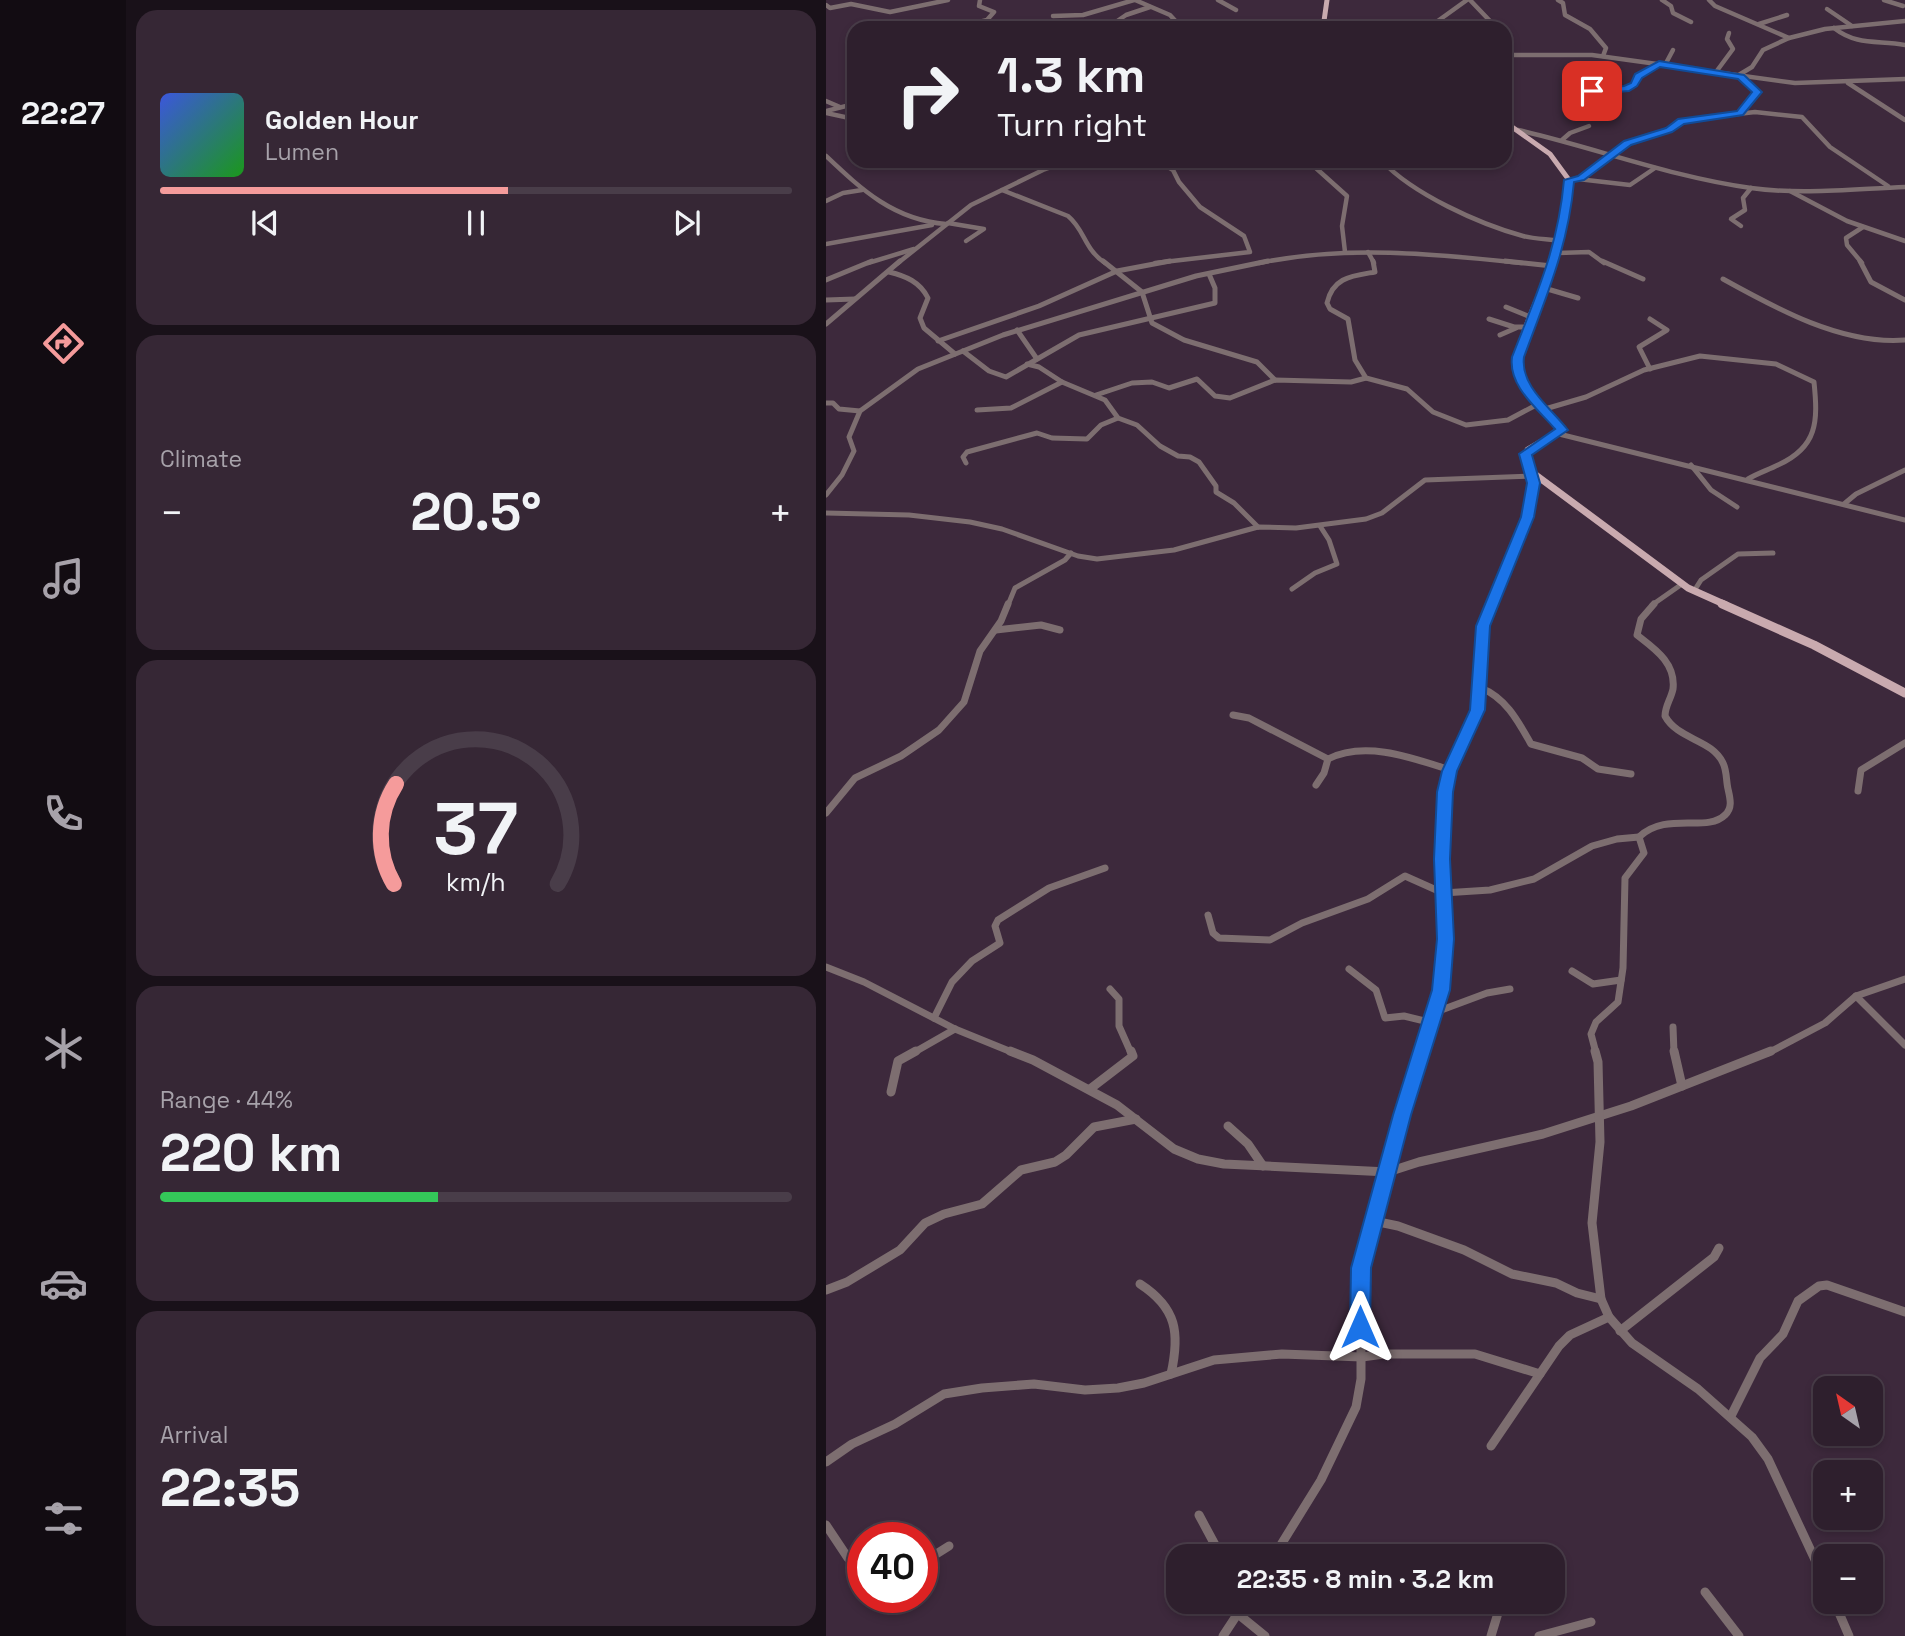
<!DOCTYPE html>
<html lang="en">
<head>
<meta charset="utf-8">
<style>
	:root { --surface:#2e1f2d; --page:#362735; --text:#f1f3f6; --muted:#a7a2aa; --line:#493d49; --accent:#f59b9b }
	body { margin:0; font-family:"Space Grotesk",sans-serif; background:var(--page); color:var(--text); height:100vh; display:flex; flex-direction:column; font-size:26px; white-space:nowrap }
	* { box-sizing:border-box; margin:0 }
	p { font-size:23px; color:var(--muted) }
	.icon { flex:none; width:38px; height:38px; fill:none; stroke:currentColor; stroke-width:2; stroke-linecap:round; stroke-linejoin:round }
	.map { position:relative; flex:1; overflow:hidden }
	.drawer { display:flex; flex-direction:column; gap:10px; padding:10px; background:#191119; width:700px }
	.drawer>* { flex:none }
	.guide { position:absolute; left:21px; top:21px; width:665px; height:147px; border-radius:21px; box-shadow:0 4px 10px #0003,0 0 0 2px var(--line); background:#2e1f2d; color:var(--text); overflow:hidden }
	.needle { width:46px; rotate:326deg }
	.buttons { position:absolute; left:987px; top:1376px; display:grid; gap:14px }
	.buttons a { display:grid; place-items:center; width:70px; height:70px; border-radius:14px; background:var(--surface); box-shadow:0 4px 10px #0003,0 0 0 2px var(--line); font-size:35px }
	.speed { position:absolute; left:21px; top:1522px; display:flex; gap:14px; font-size:35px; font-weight:700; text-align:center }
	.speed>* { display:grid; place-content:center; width:91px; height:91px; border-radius:50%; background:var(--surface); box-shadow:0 4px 10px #0003,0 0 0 2px var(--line); line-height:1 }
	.speed .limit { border:10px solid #d22; background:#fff; color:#111 }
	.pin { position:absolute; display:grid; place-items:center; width:60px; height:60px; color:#fff; margin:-30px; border-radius:14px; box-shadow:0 4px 10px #0006 }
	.me { position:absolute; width:77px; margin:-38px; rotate:0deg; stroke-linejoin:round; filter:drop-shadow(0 0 5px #0008) }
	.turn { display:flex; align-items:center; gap:24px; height:147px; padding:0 35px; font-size:32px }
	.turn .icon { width:91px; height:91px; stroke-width:2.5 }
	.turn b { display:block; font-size:49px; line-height:60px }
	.big { font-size:52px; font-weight:600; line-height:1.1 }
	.drawer .tile { flex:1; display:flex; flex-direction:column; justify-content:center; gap:10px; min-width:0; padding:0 24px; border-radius:21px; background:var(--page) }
	.drawer .dial { align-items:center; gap:0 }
	.dial svg { height:182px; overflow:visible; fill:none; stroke:var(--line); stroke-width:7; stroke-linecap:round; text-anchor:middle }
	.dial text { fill:var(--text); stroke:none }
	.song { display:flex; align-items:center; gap:21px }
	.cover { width:84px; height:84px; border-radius:10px; background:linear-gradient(135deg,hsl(230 70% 55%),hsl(120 70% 35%)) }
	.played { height:7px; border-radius:4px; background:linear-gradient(90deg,var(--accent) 55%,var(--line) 55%) }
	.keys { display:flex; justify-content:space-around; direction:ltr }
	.heat { display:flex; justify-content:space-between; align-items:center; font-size:38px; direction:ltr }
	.charge { height:10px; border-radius:5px; background:linear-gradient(90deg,#34c759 44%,var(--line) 0) }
	.trip { position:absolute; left:340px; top:1544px; width:399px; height:70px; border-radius:21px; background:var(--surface); box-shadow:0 4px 10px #0003,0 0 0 2px var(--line); font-weight:600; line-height:70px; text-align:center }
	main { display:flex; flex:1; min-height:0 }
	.dock { display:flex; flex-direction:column; width:126px; justify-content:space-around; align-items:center; background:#120c12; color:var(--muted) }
	.dock .icon { width:49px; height:49px }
	.dock .on { color:var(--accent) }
	.dock b { font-size:32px; color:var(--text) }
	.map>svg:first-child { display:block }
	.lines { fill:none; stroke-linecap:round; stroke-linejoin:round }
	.minor-far3 { stroke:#7d6e70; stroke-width:4.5 }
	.minor-far2 { stroke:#7d6e70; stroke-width:5 }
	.minor-far1 { stroke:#7d6e70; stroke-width:7 }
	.minor { stroke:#7d6e70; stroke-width:9 }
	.major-far2 { stroke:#c9aaaf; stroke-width:5 }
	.major-far1 { stroke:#c9aaaf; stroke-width:7 }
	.major { stroke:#c9aaaf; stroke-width:9 }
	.route { fill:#1a73e8; stroke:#114b97; stroke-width:2 }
</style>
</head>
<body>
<main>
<nav class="dock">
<b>22:27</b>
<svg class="icon on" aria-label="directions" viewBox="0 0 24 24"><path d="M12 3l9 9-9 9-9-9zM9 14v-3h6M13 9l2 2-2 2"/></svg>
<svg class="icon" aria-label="music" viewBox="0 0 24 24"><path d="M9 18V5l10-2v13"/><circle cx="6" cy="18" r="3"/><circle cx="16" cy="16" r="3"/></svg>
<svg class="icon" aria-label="phone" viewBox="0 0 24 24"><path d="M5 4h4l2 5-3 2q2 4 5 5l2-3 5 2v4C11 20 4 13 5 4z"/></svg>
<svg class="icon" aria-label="climate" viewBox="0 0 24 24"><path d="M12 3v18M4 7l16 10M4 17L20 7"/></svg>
<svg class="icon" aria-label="car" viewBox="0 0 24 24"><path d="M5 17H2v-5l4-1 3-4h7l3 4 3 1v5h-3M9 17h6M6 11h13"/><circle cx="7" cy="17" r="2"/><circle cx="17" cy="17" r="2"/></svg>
<svg class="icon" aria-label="filters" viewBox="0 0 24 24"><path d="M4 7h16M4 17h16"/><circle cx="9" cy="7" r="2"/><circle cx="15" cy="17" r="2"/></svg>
</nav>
<section class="drawer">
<div class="tile">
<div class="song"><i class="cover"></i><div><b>Golden Hour</b><p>Lumen</p></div></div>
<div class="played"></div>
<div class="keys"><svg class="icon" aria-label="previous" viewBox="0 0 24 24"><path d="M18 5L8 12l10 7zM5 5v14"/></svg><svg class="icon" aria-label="pause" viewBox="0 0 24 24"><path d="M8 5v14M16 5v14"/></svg><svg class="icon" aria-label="next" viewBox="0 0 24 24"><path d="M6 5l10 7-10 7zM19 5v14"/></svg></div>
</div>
<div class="tile"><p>Climate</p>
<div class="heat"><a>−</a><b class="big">20.5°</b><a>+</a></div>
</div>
<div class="tile dial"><svg viewBox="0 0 100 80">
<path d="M14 69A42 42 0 1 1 86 69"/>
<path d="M14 69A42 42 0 0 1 15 25" stroke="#f59b9b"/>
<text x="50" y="56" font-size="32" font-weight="700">37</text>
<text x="50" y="72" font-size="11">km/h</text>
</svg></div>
<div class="tile"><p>Range · 44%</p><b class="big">220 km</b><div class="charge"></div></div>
<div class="tile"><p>Arrival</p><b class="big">22:35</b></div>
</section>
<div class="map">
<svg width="1079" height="1636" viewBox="0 0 1079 1636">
	<rect width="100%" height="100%" fill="#3d293c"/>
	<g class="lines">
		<g class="minor-far3">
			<path d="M309,0L344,15L356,28"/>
			<path d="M392,0L410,10"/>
			<path d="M644,0L664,21L667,28"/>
			<path d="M732,0L737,3L739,15L764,29L780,48L777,56"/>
			<path d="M836,0L845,6L847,13L865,22"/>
			<path d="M883,0L889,6L963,38L937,50L926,67L911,76"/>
			<path d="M1058,0L1077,6"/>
			<path d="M0,5L4,8L25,4L64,12L122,0"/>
			<path d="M1001,9L1026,26"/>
			<path d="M227,16L257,15L308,0"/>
			<path d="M120,22L138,27"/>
			<path d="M933,24L961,15"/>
			<path d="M137,26L161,20L168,12L153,6L154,0"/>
			<path d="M281,28L300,15L324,7"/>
			<path d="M602,28L641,0"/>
			<path d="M1008,28C1031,46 1052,40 1079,45"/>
			<path d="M963,38L999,29L1079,21"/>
			<path d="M679,55H766L969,83L1079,79"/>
			<path d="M839,65L847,50"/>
			<path d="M890,72L907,49L901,39L903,33"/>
			<path d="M1022,83L1079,120"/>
			<path d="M760,91L800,89L808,84L812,76L833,64"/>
			<path d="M0,101L14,107"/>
			<path d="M0,111L28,104"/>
			<path d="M0,113L28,119"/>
			<path d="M914,113L931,92L917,78"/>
			<path d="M692,130C770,148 845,177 925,188C975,195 1028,189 1079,187"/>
			<path d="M736,140L744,133L763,126"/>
			<path d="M0,156C36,190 68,220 120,224"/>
			<path d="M482,161L521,196L516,226L519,252"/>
			<path d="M556,161C587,194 653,224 697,236C709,239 722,239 735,241"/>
			<path d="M752,179L804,185L829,168"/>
			<path d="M743,180L755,178L802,143L843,130L860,120L929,112L976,117L1004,147L1062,186"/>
			<path d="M176,190L242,216C259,230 258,249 279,263"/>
			<path d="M964,191L1021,221L1079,241"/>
			<path d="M0,201L17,193L36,190"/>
			<path d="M122,223L158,229L140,241"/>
			<path d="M915,226L905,219L919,210L917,198L925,188"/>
			<path d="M0,244L106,225"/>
			<path d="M542,252L548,263"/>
			<path d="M732,253L763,252L778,263"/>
			<path d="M42,263L88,249"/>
			<path d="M72,263L145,205L217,170L242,161"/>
			<path d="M329,263L424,252L418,236L374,207L353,182L347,170L332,161"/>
			<path d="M433,263C521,245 608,254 696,263"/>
			<path d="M1036,263L1021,245L1020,238L1037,227"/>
		</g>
		<g class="minor-far2">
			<path d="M277,261L316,292L326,323L358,340L431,362L449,380"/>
			<path d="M547,261L549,272C526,276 507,277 501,303L504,309L522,319L529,360L540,378L581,389L607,412L640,425L682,420L714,403"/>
			<path d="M679,261L726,266"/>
			<path d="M776,261L817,279"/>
			<path d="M1034,261L1045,282L1079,300"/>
			<path d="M63,272C80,276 94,282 102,298L94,318L98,328L129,354"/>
			<path d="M897,279C951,309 1016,345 1079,340"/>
			<path d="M0,280L46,261"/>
			<path d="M718,288L752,298"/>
			<path d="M0,300L29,299"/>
			<path d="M680,307L707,318"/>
			<path d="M663,319L688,327H703"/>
			<path d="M824,319L841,330L813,347L824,369"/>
			<path d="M0,324L74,261"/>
			<path d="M191,330L211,359"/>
			<path d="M674,335L690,328"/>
			<path d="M112,341L213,306L291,271L344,261"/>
			<path d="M137,351L163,371L180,377L253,335L389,303V288L383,274"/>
			<path d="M201,364L213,367L236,382L279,400L292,418L311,425L334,446L352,456L364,457L373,462L390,486V492L408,503L432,527"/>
			<path d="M270,395L306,383L326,382L343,388L371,379L389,396L404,398L449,380L525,382L540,378"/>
			<path d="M0,403H7L13,409L34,411"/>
			<path d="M719,409L760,397L818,370L874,356L950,364L988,382C992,421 992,447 952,465C942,470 932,473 922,479"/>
			<path d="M151,410L185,408L236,382"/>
			<path d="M733,434L1079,520"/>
			<path d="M140,463L137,457L141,452L211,433L226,438L261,439L275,425L292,418"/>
			<path d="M865,465L885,490L911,507"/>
			<path d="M0,495L16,475L28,451L23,437L34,411L92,369L177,335L370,276L442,261"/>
			<path d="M1018,504L1030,494L1079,470"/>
			<path d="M0,513L83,515L144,522L176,529L252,556L271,559L348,550L432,527L470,528L540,519L556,513L599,480L705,476"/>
			<path d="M466,589L489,573L511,564L503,540L494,526"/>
			<path d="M868,591L875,580L912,554L947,553"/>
			<path d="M182,605L189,588L239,560L245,553"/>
			<path d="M666,605C681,568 715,510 703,470"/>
			<path d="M826,605L856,584"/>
		</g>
		<g class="minor-far1">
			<path d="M170,630L215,625L234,630"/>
			<path d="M655,688C680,698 692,721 705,744L756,758L772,769L805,774"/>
			<path d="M407,715L423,718L502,759"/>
			<path d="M490,785L498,773L502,759C539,740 587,758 624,770"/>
			<path d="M1032,791L1035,770L1079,743"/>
			<path d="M0,813L29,778L75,756L113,730L138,702L154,651L175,621L182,604"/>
			<path d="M382,915L387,933L393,938L444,940L476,923L542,899L579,876L617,893L664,890L708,879L766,846L791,839L813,837"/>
			<path d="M0,967L38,982L129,1029L188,1053"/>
			<path d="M523,969L550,990L559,1018L578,1016L607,1023"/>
			<path d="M746,971L767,984L795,980"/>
			<path d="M284,989L293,999V1026L305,1053"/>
			<path d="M1030,996L1079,1045"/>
			<path d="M610,1012L661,993L684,989"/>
			<path d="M108,1018L126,982L146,961L174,943L169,926L172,920L223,888L279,868"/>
			<path d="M847,1027L848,1053"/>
			<path d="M87,1053L129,1029"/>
			<path d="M595,1053C602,1032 610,1012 615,991C628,929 612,858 619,793C622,762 645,738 651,709C659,671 651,641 666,604"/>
			<path d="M770,1053L765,1034L770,1022L792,1002L797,968L799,878L818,853L813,837C840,811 881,833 899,815C907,808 904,798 902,789C900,781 901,771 897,763C886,739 852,740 839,716C839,706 845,699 847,689C850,663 829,649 811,635L815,619L828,604"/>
			<path d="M942,1053L999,1023L1030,996L1079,979"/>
		</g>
		<g class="minor">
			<path d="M184,1051L207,1060L291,1105L348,1149L372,1159L398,1164L562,1172L593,1162L717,1134L805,1106L945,1051"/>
			<path d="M769,1051L772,1062L774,1142L766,1223L775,1299L783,1317L806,1343L872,1389L926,1437L942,1459L999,1581"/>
			<path d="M848,1051L856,1086"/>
			<path d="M264,1089L307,1056L305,1051"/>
			<path d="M65,1092L72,1061L90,1051"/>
			<path d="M402,1126L422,1144L437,1166"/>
			<path d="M548,1221L572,1226L638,1250L686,1274L730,1283L751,1293L775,1299"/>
			<path d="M314,1284C351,1308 354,1333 345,1374"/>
			<path d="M0,1290L21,1282L74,1250L99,1223L118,1214L156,1204L195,1170L229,1162L240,1155L268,1127L310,1119"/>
			<path d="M794,1331L888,1257L893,1248"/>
			<path d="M905,1416L934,1358L957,1334L972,1301L993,1286L1001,1285L1079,1312"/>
			<path d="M665,1446L733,1346L744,1335L783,1317"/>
			<path d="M0,1462L26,1444L69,1424L118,1394L156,1388L208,1384L259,1390L292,1388L318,1383L388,1360L456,1354L536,1357L558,1354H649L714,1374"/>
			<path d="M373,1515L395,1556"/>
			<path d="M0,1525L22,1558L37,1569"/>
			<path d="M448,1556L495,1480L530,1407L535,1379V1268L596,1051"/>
			<path d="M96,1563L123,1546"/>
			<path d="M879,1592L913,1636"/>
			<path d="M1008,1601L1023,1636"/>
			<path d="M412,1614L439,1636"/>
			<path d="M397,1636L420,1601"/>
			<path d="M665,1636L672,1613L668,1601"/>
			<path d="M713,1636L765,1622"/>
		</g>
		<g class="major-far2">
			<path d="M497,28L501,0"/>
			<path d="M679,122L724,154L743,180L739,225L728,263"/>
		</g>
		<path class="major-far1" d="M728,261C719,286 685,351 692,375C695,385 727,419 736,430L702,450L699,460L703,470L862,588L900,605"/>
		<path class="major" d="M896,604L988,645L1079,693"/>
	</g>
	<path class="route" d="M833,61L918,75L936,92L917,115L858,124L846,132L805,145L758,180L748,182C742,248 720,297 698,357C694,386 725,408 742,430L706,455L714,483L708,517L664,626L659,710L631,771L627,792L624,859L628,939L624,990L585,1115L545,1268L544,1327L541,1334L534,1336L527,1334L524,1327L525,1268L567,1115L606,990L611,939L608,859L611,792L616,771L644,710L650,626L695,517L701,483L693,454L729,429C711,408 682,386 686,357C710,295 732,248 738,180L752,176L798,141L840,128L852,119L911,111L926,92L912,79L834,67L816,78L811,86L803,91L766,94L762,91L798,86L805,83L809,74Z"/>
</svg>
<div class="buttons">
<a><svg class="needle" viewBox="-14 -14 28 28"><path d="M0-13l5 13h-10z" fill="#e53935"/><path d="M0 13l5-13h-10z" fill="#a7a2aa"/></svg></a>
<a>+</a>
<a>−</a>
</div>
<div class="speed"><div class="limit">40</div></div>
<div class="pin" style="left:766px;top:91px;background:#d93025"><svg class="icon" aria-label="arrive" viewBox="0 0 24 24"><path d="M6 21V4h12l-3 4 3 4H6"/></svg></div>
<svg class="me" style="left:534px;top:1327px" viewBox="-20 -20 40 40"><path d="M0-17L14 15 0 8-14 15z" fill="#1a73e8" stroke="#fff" stroke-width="4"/></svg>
<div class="trip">22:35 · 8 min · 3.2 km</div>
<div class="guide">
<div class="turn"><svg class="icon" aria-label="right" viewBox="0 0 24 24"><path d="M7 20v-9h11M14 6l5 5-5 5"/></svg><div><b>1.3 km</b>Turn right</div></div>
</div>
</div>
</main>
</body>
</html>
